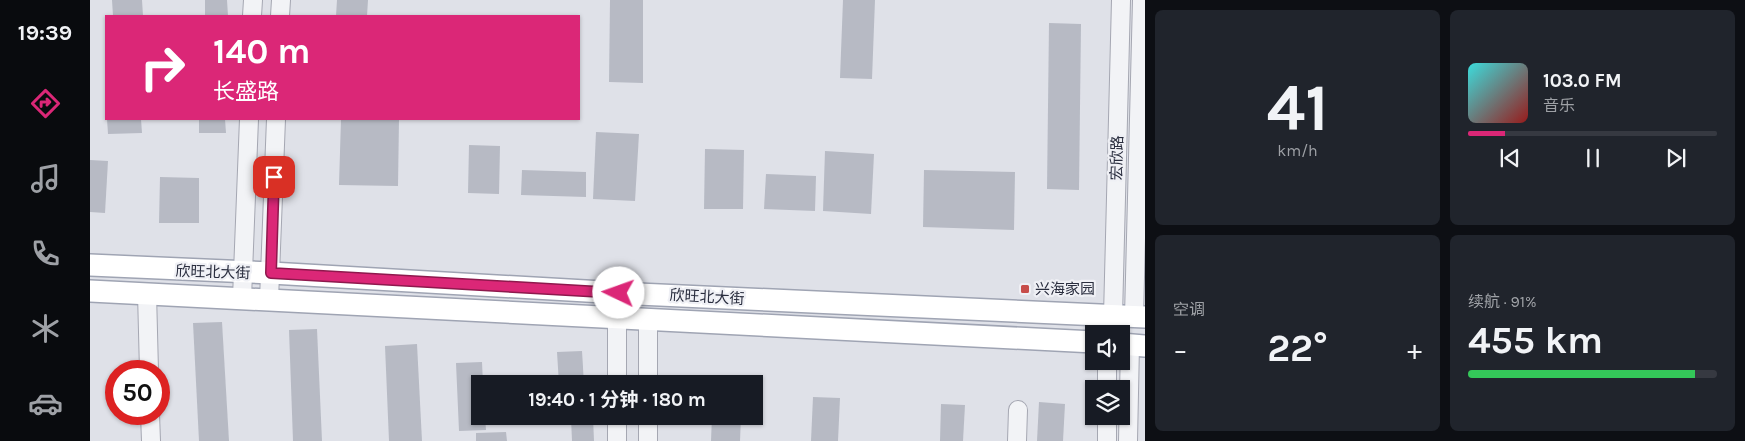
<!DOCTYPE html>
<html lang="zh">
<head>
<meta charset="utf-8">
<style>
	:root { --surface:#171b24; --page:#20242c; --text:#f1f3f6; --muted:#9ea1a6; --line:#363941; --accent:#db2777 }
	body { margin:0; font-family:Karla,"Noto Sans SC",sans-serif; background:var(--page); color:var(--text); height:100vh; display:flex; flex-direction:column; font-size:19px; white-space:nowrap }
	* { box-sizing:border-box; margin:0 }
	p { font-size:16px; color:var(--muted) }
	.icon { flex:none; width:28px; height:28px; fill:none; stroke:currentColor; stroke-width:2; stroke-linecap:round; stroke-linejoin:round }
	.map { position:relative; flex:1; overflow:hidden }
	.panel { display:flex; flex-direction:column; gap:10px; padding:10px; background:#0d0f14; width:600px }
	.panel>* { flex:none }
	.hud { position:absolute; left:15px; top:15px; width:475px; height:105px; border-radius:0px; box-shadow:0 1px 4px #0004; background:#db2777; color:#fff; overflow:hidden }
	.fabs { position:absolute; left:995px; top:325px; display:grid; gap:10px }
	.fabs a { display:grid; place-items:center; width:45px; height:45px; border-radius:0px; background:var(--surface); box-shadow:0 1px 4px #0004; font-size:25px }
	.speed { position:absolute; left:15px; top:360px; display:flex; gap:10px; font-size:25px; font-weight:700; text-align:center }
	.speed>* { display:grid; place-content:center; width:65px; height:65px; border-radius:50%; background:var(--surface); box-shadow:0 1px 4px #0004; line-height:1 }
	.speed .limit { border:8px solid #d22; background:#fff; color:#111 }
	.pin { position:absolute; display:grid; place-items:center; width:42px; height:42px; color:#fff; margin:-21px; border-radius:10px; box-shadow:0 2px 8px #0006 }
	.me { position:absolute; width:55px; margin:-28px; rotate:273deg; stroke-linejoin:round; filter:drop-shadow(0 0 4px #0008) }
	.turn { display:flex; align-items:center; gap:18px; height:105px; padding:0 25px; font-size:22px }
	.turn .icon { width:65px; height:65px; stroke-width:2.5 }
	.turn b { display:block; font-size:35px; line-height:42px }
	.big { font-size:38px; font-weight:700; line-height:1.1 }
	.panel .tile { flex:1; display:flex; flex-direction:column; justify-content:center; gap:8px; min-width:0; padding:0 18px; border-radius:8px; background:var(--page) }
	.panel .dial { align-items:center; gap:0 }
	.dial b { font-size:65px; line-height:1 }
	.song { display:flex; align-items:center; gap:15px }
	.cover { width:60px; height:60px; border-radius:8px; background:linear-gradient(135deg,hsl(180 70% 55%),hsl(0 70% 35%)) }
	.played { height:5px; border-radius:2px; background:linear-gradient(90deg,var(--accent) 15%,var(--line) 15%) }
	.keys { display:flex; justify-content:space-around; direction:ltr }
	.heat { display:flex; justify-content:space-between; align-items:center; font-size:28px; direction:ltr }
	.charge { height:8px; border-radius:4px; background:linear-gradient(90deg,#34c759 91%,var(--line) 0) }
	.panel .tiles { flex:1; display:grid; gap:10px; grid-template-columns:repeat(2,1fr) }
	.trip { position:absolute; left:381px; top:375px; width:292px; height:50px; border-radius:0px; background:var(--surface); box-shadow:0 1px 4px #0004; font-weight:700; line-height:50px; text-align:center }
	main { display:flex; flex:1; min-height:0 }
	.menu { display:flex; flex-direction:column; width:90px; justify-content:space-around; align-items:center; background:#090b0e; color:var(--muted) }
	.menu .icon { width:35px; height:35px }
	.menu .on { color:var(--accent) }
	.menu b { font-size:22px; color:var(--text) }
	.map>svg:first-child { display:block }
	.building { fill:#b7bac4 }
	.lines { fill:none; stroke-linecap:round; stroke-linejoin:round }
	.minor-casing { stroke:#a5a7b2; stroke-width:20 }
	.major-casing { stroke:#9fa4b3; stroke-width:24 }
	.minor { stroke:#f2f3f6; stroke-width:18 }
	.major { stroke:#fff; stroke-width:21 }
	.route-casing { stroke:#8e194d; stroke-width:12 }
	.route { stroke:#db2777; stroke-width:9 }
	.poi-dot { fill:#c74d4a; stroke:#eff0f5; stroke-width:2 }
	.labels { text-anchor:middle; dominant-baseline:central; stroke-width:4.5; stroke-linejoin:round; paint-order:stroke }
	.street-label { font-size:15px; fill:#292d3e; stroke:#eff0f5 }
	.poi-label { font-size:15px; fill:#292d3e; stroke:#eff0f5; text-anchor:start }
</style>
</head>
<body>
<main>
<nav class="menu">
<b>19:39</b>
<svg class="icon on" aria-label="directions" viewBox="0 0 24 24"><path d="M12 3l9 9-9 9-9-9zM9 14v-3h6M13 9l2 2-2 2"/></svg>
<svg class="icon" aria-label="music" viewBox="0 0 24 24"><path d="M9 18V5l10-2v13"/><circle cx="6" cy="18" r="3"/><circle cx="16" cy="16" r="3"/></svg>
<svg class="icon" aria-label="phone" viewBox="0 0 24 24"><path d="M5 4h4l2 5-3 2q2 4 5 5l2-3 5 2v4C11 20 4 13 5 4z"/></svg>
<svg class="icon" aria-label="climate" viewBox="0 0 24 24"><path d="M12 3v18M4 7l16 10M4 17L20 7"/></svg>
<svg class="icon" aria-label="car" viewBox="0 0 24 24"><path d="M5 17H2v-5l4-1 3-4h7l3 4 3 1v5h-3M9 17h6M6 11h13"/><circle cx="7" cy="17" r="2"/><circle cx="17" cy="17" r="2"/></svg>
</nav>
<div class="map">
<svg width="1055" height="441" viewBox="0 0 1055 441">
	<rect width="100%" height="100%" fill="#dfe1e8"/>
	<g class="building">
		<path d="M22,0H52L53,16H23Z"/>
		<path d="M115,0H137L138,16H115Z"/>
		<path d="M247,0H278L277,16H246Z"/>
		<path d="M520,0H553V83L519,82Z"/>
		<path d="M753,0H785L782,79L750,78Z"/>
		<path d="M959,23L991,24L989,190L957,189Z"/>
		<path d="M17,119H51L52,133L18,134Z"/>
		<path d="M109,119H135L136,133H109Z"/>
		<path d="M251,119H309L308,186L249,185Z"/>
		<path d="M506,132L549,134L545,201L503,199Z"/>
		<path d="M379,145L410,146L409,194L378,193Z"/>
		<path d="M615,149L654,150L653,209H614Z"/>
		<path d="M735,151L784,154L781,214L733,211Z"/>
		<path d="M0,160L18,161L15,213L0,212Z"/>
		<path d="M432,170L496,172V197L431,195Z"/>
		<path d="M834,170L925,172L924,230L833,227Z"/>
		<path d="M676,174L726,176L725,211L674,209Z"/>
		<path d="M70,177L109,178V223H69Z"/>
		<path d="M132,322L139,441H109L103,323Z"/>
		<path d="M227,329L232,441H203L199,330Z"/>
		<path d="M327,344L332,441H299L295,346Z"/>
		<path d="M492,351L494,384H469L467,352Z"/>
		<path d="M392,362L393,384H390V416H395L396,430L369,431L366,363Z"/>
		<path d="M723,397L750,398L748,441H721Z"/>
		<path d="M949,402L975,404L973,441H947Z"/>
		<path d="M851,404L875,405L873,441H850Z"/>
		<path d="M622,416H651L650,441H621Z"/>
		<path d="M503,417L504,441H482L481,418Z"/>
		<path d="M416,432L417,441H386V433Z"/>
	</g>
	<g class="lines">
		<g class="minor-casing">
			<g id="minor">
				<path d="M162,16L163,0"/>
				<path d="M190,16L191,0"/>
				<path d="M57,293L59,371"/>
				<path d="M152,298L159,119"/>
				<path d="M179,300L186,119"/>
				<path d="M1023,316L1031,0"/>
				<path d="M527,317V384"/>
				<path d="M1044,317L1052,0"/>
				<path d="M558,319V384"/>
				<path d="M1017,389V361"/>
				<path d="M60,414L61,441"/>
				<path d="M527,416V441"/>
				<path d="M558,416V441"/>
				<path d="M927,441L928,410"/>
				<path d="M1017,441V416"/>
				<path d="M1038,441L1040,345"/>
			</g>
		</g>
		<g class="major-casing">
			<g id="major">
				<path d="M0,265L181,273L548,294L1055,317"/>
				<path d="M0,291L1004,342"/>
				<path d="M1031,344L1055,346"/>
			</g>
		</g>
		<use href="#minor" class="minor"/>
		<use href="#major" class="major"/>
	</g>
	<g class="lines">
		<g class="route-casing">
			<path id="route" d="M184,177L181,273L529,293"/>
		</g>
		<use href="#route" class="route"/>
	</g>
	<rect class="poi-dot" x="930" y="284" width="10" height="10" rx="2.5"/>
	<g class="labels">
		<g class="street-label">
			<text transform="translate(1027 158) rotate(-89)">宏欣路</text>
			<text transform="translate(123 272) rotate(2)">欣旺北大街</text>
			<text transform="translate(617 297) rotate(3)">欣旺北大街</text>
		</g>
		<g class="poi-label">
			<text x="945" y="289">兴海家园</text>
		</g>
	</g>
</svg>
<div class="fabs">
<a><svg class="icon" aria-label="sound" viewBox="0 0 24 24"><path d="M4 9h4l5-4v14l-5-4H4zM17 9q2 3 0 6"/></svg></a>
<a><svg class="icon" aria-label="layers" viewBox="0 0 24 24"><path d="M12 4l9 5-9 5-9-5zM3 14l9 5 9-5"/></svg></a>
</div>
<div class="speed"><div class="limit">50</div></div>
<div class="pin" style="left:184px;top:177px;background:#d93025"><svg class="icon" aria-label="arrive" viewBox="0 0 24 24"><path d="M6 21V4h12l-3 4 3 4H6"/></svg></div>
<svg class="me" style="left:529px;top:293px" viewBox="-20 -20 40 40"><circle r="19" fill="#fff"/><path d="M0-13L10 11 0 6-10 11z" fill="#db2777"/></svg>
<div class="trip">19:40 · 1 分钟 · 180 m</div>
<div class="hud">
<div class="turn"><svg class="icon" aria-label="right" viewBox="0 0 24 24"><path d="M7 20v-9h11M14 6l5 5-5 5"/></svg><div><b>140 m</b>长盛路</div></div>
</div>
</div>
<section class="panel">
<div class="tiles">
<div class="tile dial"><b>41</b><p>km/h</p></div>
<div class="tile">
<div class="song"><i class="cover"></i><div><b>103.0 FM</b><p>音乐</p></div></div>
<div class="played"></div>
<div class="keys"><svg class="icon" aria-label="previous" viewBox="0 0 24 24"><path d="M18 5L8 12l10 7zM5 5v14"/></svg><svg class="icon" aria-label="pause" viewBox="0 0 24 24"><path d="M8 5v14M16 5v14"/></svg><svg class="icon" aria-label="next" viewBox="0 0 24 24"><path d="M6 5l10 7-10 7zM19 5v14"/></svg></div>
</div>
<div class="tile"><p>空调</p>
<div class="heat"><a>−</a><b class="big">22°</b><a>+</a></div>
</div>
<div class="tile"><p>续航 · 91%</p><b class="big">455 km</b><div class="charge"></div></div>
</div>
</section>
</main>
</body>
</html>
